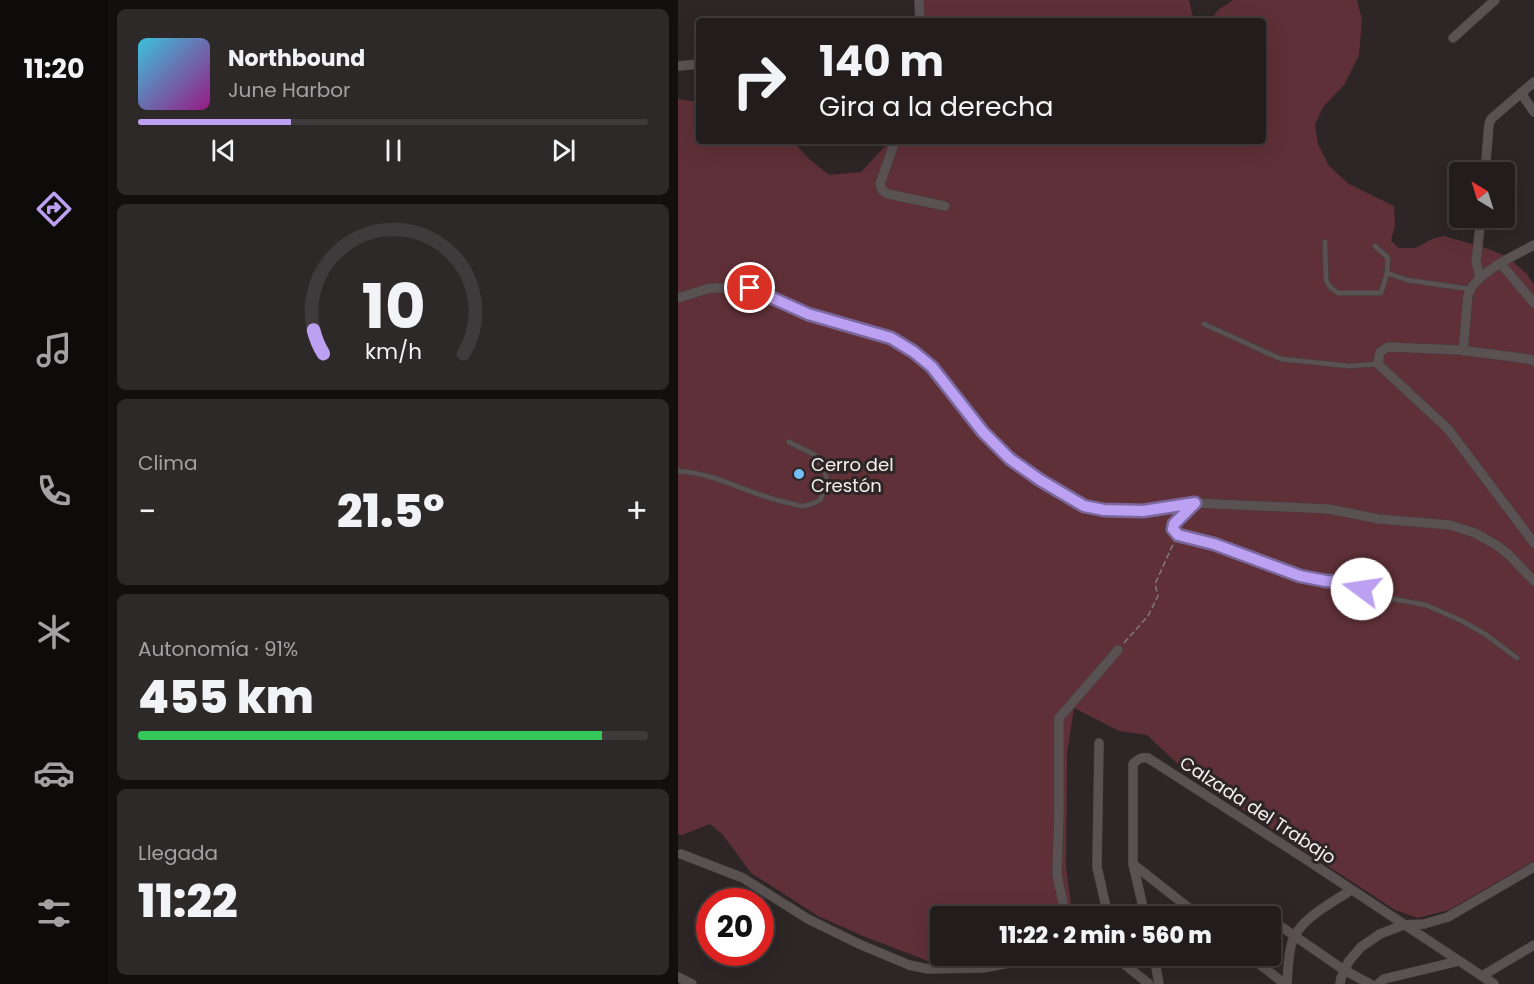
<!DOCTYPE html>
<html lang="es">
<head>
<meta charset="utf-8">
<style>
	:root { --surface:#221c1c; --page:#2e2929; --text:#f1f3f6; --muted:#a2a1a3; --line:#3f3a3b; --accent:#bca0f2 }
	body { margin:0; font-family:Poppins,sans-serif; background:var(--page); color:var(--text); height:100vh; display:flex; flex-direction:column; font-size:22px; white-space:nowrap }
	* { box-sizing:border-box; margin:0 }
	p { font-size:20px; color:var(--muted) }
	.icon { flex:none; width:33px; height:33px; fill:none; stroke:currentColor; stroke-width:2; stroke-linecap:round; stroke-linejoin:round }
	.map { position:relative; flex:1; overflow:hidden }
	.sheet { display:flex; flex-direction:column; gap:9px; padding:9px; background:#130f0f; width:570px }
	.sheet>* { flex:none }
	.banner { position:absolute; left:18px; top:18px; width:570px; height:126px; border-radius:6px; box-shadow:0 6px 24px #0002,0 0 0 2px var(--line); background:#221c1c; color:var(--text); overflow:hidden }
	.needle { width:39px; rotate:322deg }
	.fabs { position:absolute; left:771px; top:162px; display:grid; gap:12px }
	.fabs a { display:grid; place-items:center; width:66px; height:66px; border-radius:6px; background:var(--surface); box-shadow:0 6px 24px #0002,0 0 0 2px var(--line); font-size:30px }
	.speed { position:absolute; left:18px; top:888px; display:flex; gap:12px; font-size:30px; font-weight:700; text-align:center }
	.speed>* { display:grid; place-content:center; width:78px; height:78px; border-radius:50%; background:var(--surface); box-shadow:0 6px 24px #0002,0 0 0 2px var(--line); line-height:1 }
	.speed .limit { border:9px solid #d22; background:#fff; color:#111 }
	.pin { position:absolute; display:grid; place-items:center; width:51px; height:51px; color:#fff; margin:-26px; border:3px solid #fff; border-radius:50%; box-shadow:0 2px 6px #0007 }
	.me { position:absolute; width:66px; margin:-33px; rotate:284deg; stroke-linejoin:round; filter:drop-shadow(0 0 4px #0008) }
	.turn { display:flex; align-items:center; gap:21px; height:126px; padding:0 24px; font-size:27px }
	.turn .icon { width:78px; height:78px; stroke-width:2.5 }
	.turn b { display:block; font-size:42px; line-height:51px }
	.big { font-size:45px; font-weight:800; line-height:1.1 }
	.sheet .tile { flex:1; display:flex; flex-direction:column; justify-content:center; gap:9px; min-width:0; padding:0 21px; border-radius:9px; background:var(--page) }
	.sheet .dial { align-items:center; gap:0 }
	.dial svg { height:156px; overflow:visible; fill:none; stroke:var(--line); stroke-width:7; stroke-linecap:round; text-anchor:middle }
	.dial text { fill:var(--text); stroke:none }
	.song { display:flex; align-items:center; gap:18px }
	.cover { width:72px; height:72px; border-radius:9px; background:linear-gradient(135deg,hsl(190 70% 55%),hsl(310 70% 35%)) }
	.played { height:6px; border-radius:3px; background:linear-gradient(90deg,var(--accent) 30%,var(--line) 30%) }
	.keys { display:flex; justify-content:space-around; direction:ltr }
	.heat { display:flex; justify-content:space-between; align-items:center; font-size:33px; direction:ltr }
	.charge { height:9px; border-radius:4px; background:linear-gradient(90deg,#34c759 91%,var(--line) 0) }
	.trip { position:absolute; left:252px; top:906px; width:351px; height:60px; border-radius:6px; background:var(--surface); box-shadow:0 6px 24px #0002,0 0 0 2px var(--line); font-weight:800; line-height:60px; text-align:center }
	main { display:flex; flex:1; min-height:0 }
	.tab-bar { display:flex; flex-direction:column; width:108px; justify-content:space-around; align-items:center; background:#0e0b0b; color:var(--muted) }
	.tab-bar .icon { width:42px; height:42px }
	.tab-bar .current { color:var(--accent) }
	.tab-bar b { font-size:27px; color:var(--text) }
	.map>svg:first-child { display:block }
	.green { fill:#5f3037 }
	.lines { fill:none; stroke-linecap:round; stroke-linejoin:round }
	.service-casing { stroke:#464040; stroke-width:6 }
	.minor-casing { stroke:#464040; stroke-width:10 }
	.path { stroke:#817a7a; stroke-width:1.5; stroke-dasharray:6 3; stroke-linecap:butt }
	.service { stroke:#5a5152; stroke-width:4.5 }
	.minor { stroke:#5a5152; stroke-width:9 }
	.route-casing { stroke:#7a689d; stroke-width:15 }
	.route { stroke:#bca0f2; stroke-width:10 }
	.poi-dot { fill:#74c0f6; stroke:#2d2526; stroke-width:2 }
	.labels { text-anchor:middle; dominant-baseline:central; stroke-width:6; stroke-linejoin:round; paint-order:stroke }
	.poi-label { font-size:18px; fill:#f4efef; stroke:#2d2526; text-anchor:start }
	.street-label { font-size:18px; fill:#f4efef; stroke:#2d2526 }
</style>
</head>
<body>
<main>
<nav class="tab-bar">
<b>11:20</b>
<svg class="icon current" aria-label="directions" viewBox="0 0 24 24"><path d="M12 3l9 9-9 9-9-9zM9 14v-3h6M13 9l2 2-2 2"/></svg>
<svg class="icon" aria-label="music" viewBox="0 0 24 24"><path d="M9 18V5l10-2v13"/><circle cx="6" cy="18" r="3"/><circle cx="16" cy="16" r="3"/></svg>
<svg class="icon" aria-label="phone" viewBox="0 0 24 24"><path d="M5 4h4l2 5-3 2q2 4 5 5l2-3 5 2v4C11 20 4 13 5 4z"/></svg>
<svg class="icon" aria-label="climate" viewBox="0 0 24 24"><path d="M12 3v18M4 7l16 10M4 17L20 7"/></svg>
<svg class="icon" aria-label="car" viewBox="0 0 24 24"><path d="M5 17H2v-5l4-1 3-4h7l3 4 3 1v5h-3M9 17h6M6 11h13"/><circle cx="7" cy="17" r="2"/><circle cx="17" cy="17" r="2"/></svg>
<svg class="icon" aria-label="filters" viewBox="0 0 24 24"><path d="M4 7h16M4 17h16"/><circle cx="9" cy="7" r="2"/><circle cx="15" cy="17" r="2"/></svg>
</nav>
<section class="sheet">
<div class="tile">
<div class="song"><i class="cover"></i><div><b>Northbound</b><p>June Harbor</p></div></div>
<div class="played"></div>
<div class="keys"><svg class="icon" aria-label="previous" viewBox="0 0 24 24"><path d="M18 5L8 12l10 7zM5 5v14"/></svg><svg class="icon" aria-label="pause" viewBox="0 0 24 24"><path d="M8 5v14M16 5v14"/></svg><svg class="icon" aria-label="next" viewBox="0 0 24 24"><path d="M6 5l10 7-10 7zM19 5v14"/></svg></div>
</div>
<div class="tile dial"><svg viewBox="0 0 100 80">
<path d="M14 69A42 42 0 1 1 86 69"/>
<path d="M14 69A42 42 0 0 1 9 57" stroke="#bca0f2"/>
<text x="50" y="56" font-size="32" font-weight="700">10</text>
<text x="50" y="72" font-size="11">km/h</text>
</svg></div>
<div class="tile"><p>Clima</p>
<div class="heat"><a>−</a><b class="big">21.5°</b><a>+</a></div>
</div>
<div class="tile"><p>Autonomía · 91%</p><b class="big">455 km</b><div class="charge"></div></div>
<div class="tile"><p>Llegada</p><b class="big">11:22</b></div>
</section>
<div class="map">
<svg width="856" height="984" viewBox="0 0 856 984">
	<rect width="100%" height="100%" fill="#2d2526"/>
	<g class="green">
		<path d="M240,0H511L516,21H238Z"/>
		<path d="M555,0H679L684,20L681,55L666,85L645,107L637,125L640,144L651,166L671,184L716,206L717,225L713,241L721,248H738L754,239L766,236L805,247L828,256L848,273L856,285V861L771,910L740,918L717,910L513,776L469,735L441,731L396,708L389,754L388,868L394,909L388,916H262V956H342L337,958L275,965L250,961L185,936L140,916L73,873L45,835L32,824L4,835L0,834V99L21,102V141H111V143L119,146L131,159L151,175L183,172L209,144L210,141H585V21H532L540,10Z"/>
	</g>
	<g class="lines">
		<g class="service-casing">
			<g id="service">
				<path d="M647,242L648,280L652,287L660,293H703L709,273L710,258L697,246"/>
				<path d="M709,273L729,280L792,289"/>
				<path d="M526,324L603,359L671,366L700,364"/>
				<path d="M0,471C39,473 73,496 111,503C116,504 121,506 125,506C131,506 137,502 142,500L149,485L147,470L137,455L111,442"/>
				<path d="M515,504L496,523L495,529L500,535L536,544L622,576L648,581L669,582L699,596L748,605L784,621L807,634L839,658"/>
			</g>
		</g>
		<g class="minor-casing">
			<g id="minor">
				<path d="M241,0L242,21"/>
				<path d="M775,38L817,0"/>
				<path d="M0,66L21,64"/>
				<path d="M843,93L856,112"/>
				<path d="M217,141L202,184L204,190L210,194L267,206"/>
				<path d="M807,172L811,124L813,119L856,82"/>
				<path d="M823,264L856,303"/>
				<path d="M802,278L798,262L803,218"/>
				<path d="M0,298L32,288H72L131,314L213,338L236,352L254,367L305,432L331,459L362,481L406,505L426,510L465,511L517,503L651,509L701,519L772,525L797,533L820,546L830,554L856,581"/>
				<path d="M785,351L790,295C796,274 837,255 856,245"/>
				<path d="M856,361L851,359L782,350L710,347L702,352L700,364L770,429L856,543"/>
				<path d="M421,743L419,867L430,916"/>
				<path d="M3,854L65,878L130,919L181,944L231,965L250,969L305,968L336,962L351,956"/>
				<path d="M455,864L521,916"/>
				<path d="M582,911L589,916"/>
				<path d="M390,916L387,912L379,875L381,811V718L440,650"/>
				<path d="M467,916L455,864V764C460,759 463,757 470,758L629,860L816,984"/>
				<path d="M592,919L666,970L692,984"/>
				<path d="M436,956L471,984"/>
				<path d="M476,956L481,984"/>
				<path d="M571,956L607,984"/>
				<path d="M804,976L856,945"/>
				<path d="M0,977L14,984"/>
				<path d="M609,984C610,970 610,955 614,942C621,919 654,903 673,890"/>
				<path d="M662,984L663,978L671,961L683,947L702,934L725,925L746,924L770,917L856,867"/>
				<path d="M700,984L706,979L781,961"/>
			</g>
		</g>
		<path class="path" d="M446,643L470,616L480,596L477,584L497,540"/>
		<use href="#service" class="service"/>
		<use href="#minor" class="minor"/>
	</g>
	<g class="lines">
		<g class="route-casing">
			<path id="route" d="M72,288L130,314L213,338L236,352L254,367L305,432L332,459L362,480L406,506L426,510L465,511L517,503L496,524L495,529L500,535L536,544L622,576L648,581L669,582L684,589"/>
		</g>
		<use href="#route" class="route"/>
	</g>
	<circle class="poi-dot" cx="121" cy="474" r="6"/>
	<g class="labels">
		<g class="poi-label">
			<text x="133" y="464">Cerro del<tspan x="133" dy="21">Crestón</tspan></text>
		</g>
		<g class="street-label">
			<text transform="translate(580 810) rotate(33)">Calzada del Trabajo</text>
		</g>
	</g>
</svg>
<div class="fabs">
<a><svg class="needle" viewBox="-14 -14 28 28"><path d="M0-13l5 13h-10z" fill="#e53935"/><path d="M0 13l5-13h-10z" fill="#a2a1a3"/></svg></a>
</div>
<div class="speed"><div class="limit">20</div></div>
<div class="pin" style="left:72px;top:288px;background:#d93025"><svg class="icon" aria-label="arrive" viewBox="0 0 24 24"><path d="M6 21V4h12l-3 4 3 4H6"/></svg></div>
<svg class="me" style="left:684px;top:589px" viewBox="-20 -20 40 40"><circle r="19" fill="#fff"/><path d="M0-13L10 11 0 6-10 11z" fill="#bca0f2"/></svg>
<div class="trip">11:22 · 2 min · 560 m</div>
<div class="banner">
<div class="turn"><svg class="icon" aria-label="right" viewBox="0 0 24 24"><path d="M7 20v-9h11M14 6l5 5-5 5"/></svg><div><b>140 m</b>Gira a la derecha</div></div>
</div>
</div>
</main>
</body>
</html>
